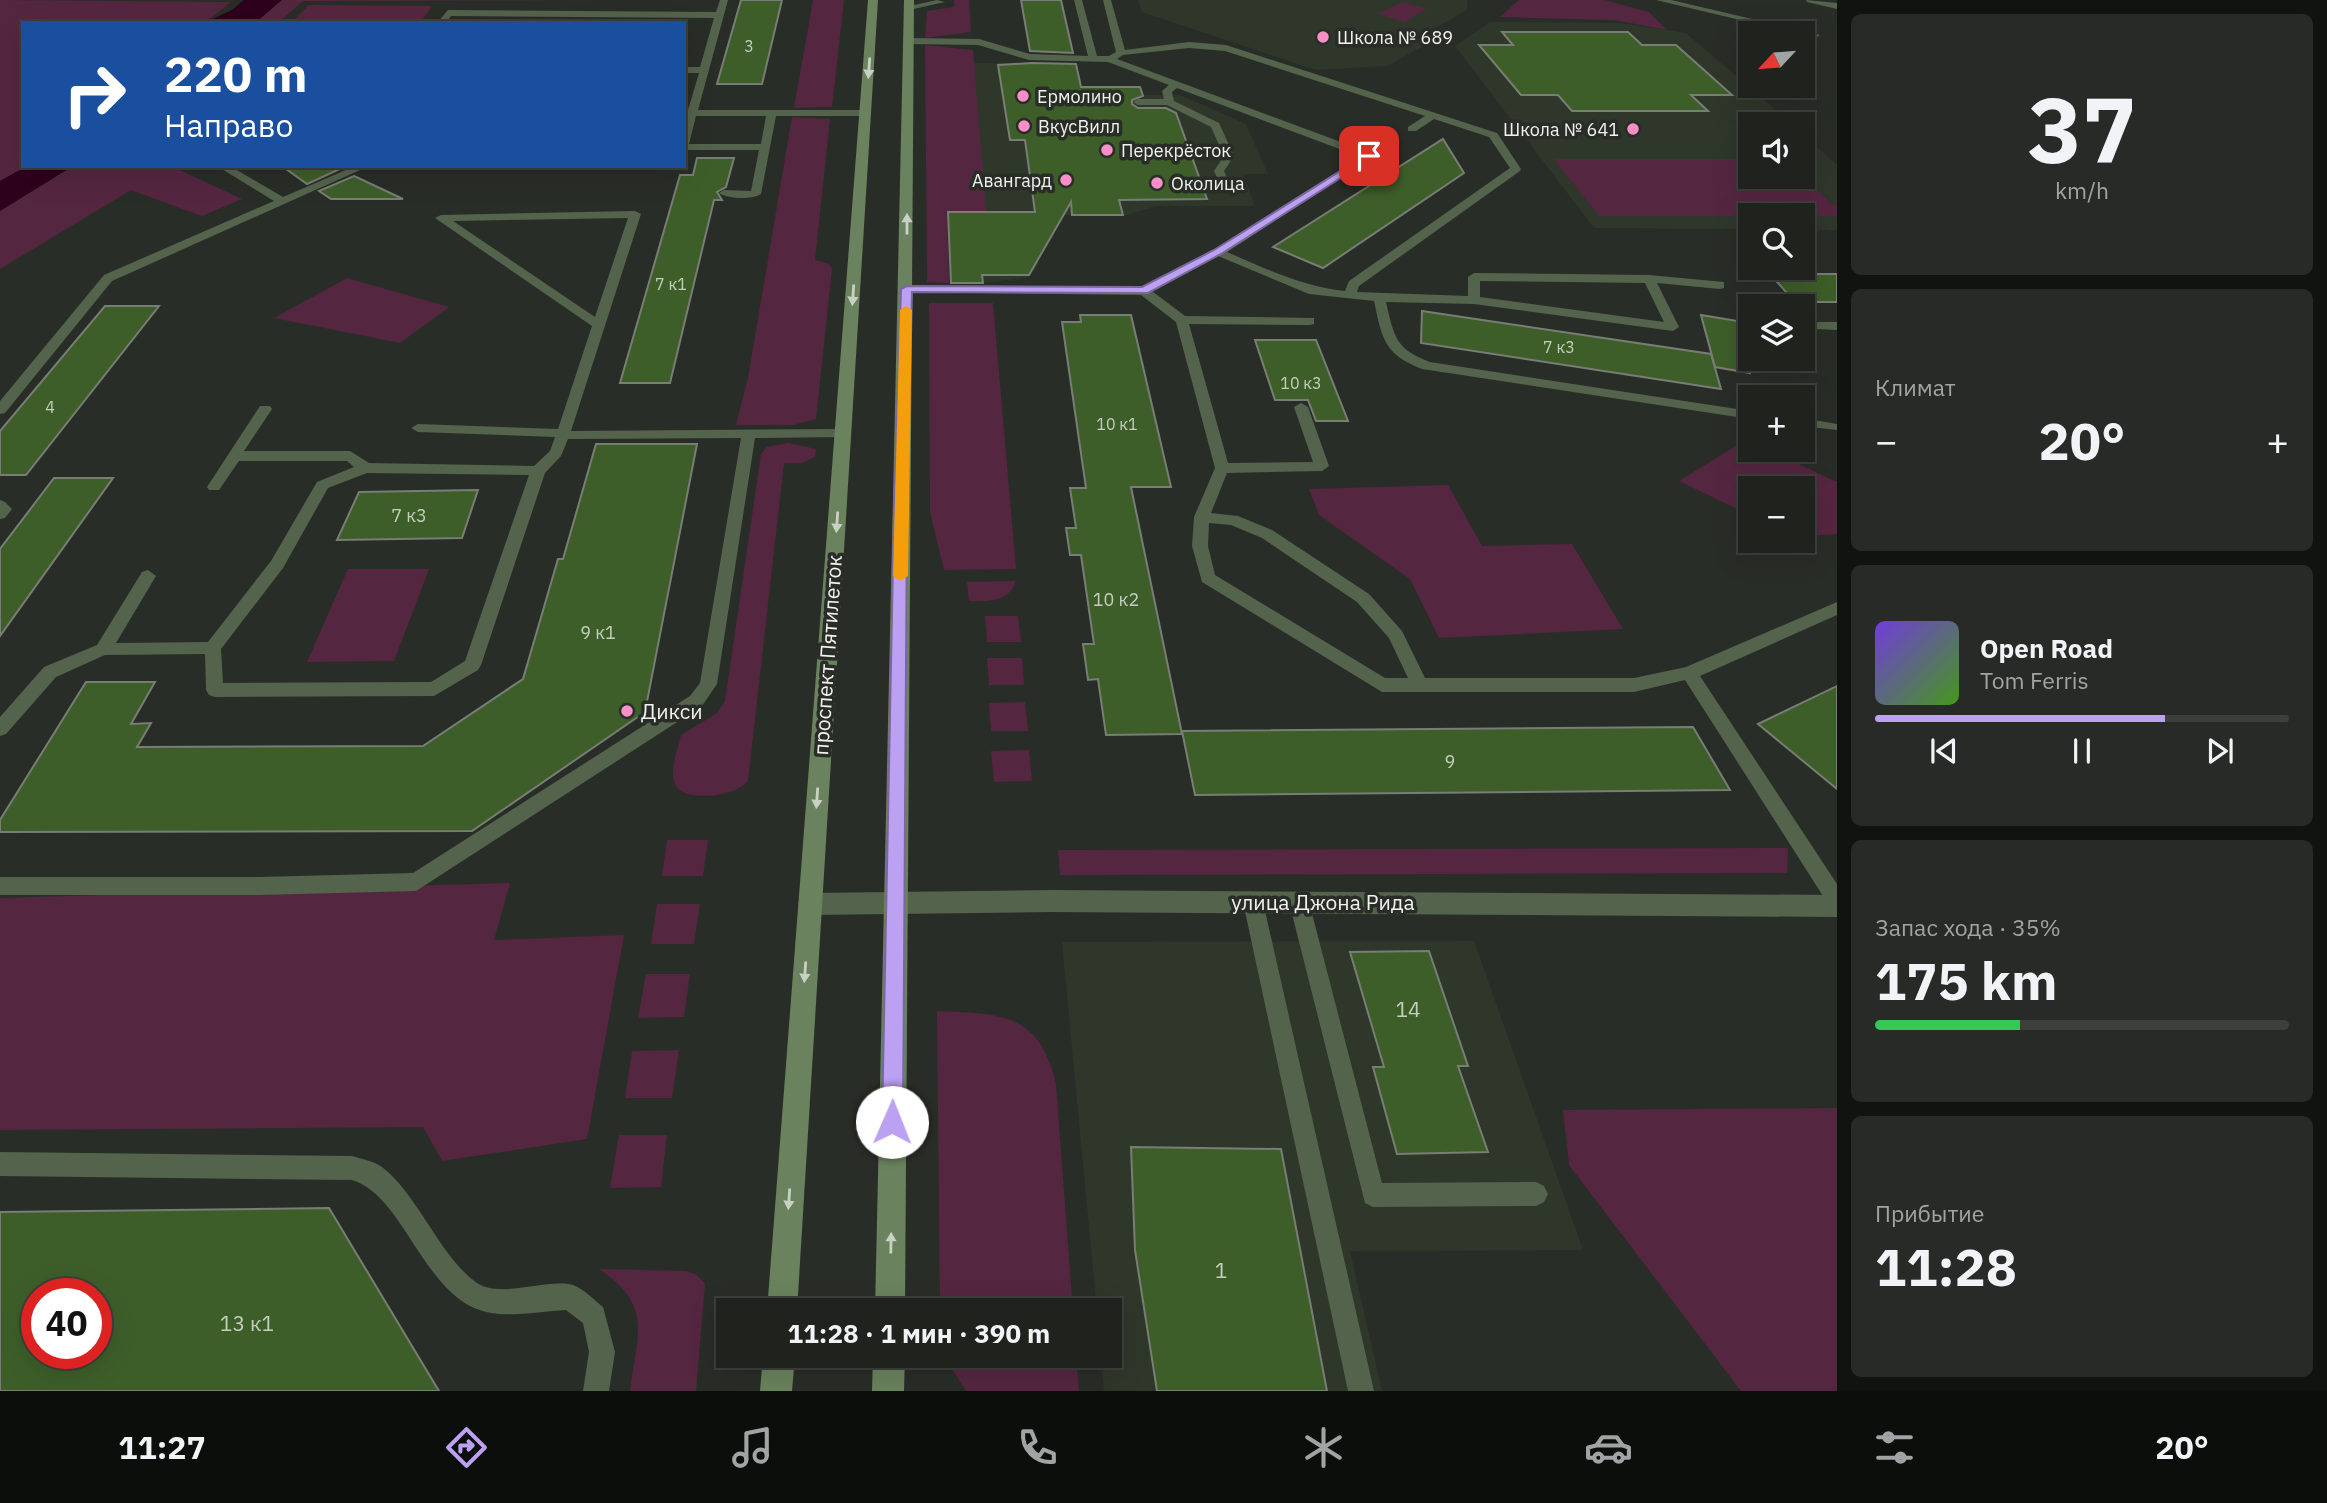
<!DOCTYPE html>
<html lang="ru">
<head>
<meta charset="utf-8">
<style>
	:root { --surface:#1f221d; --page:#272a26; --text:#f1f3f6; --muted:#a1a4a4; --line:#3c3f3b; --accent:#bca0f2 }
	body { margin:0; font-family:"IBM Plex Sans",sans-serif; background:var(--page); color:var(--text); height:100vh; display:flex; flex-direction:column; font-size:26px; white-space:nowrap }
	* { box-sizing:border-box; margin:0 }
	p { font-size:23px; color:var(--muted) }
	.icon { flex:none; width:38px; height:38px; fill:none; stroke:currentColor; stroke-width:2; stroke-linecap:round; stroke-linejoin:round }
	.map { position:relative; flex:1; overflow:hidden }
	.details { display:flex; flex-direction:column; gap:14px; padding:14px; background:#111310; width:490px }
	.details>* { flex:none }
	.top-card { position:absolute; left:21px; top:21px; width:665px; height:147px; border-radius:0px; box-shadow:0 7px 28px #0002,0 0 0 2px var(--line); background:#1a4fa0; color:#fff; overflow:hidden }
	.needle { width:46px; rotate:244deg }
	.controls { position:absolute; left:1738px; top:21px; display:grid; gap:14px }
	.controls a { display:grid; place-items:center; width:77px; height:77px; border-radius:0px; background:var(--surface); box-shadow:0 7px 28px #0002,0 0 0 2px var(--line); font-size:35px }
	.speed { position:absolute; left:21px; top:1278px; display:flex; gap:14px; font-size:35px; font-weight:700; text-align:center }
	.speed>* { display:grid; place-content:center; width:91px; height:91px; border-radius:50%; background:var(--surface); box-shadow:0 7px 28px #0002,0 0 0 2px var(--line); line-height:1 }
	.speed .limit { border:10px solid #d22; background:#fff; color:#111 }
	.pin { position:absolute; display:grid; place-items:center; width:60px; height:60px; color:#fff; margin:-30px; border-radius:14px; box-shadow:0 4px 10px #0006 }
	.me { position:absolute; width:77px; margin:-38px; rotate:1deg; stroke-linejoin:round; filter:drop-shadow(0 0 5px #0008) }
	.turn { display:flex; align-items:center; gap:24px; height:147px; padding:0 28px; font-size:32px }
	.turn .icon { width:91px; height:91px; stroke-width:2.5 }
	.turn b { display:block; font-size:49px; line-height:60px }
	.big { font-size:52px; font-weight:800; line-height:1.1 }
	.details .tile { flex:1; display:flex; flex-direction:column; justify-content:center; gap:10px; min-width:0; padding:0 24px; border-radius:10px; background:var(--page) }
	.details .dial { align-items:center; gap:0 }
	.dial b { font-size:91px; line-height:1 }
	.song { display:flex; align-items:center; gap:21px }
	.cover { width:84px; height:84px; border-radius:10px; background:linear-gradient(135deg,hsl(260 70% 55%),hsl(100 70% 35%)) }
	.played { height:7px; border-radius:4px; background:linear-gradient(90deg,var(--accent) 70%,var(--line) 70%) }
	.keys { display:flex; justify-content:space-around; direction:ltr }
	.heat { display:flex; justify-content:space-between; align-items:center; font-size:38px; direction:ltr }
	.charge { height:10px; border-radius:5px; background:linear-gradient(90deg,#34c759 35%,var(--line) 0) }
	.trip { position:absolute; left:716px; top:1298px; width:406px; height:70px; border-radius:0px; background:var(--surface); box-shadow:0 7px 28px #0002,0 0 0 2px var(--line); font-weight:800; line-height:70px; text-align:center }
	.tabs { display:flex; height:112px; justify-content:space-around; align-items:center; background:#0c0e0c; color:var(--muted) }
	.tabs .icon { width:49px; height:49px }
	.tabs .active { color:var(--accent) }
	.tabs b { font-size:32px; color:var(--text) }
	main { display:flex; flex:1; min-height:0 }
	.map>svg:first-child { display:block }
	.built { fill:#2f372b }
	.green { fill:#552640 }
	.water { fill:#2e001c }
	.building { fill:#3d5e29; stroke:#787d75; stroke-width:2; fill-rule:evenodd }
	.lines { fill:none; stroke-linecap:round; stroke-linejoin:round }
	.lane { fill:#54634c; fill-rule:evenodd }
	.street { fill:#54634c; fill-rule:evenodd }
	.secondary { fill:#6a825d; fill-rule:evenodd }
	.oneway { fill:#c8d1c3 }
	.route { fill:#bca0f2; stroke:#7a689d; stroke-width:2 }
	.slow { fill:#f59e0b }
	.poi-dot { fill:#fa8fc8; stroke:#292d27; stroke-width:2.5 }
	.labels { text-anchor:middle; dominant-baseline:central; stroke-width:7; stroke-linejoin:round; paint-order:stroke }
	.far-number-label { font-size:16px; fill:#c4cebe }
	.far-poi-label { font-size:18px; fill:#f1f3ef; stroke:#292d27; text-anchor:start }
	.number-label { font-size:18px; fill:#c4cebe }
	.street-label { font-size:21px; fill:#f1f3ef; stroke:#292d27 }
	.poi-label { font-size:21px; fill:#f1f3ef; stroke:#292d27; text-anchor:start }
	.near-number-label { font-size:21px; fill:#c4cebe }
</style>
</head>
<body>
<main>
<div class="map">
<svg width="1837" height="1391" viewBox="0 0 1837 1391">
	<rect width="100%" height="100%" fill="#292d27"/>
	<g class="built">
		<path d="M1138,0H1467V10L1428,32L1431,42L1387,66L1316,70L1142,12Z"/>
		<path d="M1490,22L1619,23L1686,33L1792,124H1750V177H1802L1803,134L1837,165V230H1803L1802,215H1750V229L1594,228L1455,46Z"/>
		<path d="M961,63L1071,64L1076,95H1180L1246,124L1268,174H1243L1255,206H1157L1127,215H1032L1038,264L1030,277L983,283H951L948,212H977Z"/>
		<path d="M1474,941L1583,1250L1350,1251L1382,1391H1104L1101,1356H1110V1311H1097L1062,942Z"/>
	</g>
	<g class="green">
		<path d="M0,0L231,2L204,23H23V166H27L0,181Z"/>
		<path d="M282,0H630L303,1L278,23H255Z"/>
		<path d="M813,0H844L832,107L794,108Z"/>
		<path d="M954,0H969L971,32L925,38L927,11L954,7Z"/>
		<path d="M1519,0H1605L1649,12L1667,30L1614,20L1500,17Z"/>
		<path d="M1402,2L1427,9L1404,22L1378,14Z"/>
		<path d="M309,5L432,6L420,23H291Z"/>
		<path d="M925,45L973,50L986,211L947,212L949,283L927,282Z"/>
		<path d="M792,117L830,119L815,260L829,264L832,269L816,419L793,425H736L748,378Z"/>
		<path d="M1554,159H1750V177L1803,176L1833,205H1837V216H1599Z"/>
		<path d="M73,166H171L242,199L202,216L131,190L0,269V211Z"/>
		<path d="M347,278L449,307L400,343L274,318Z"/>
		<path d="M929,303H993L1016,569L944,570L930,512Z"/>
		<path d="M1747,439L1750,441V450H1769L1837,482V534L1803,536L1802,488H1750V515L1679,481Z"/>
		<path d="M789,443L816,449L815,457L802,463H784L748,781C737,796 684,804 675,784C669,771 678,749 681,735L717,713L725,701L761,454L767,447Z"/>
		<path d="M1448,485L1482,546L1572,544L1623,629L1439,638L1410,579L1319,515L1309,489Z"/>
		<path d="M348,569H429L394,661L307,662Z"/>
		<path d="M1016,581C1008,603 989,601 969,601L967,582Z"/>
		<path d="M985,616H1018L1021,642H987Z"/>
		<path d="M987,658H1022L1024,685H989Z"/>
		<path d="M1025,702L1028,731H991L989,703Z"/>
		<path d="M1029,750L1032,781L994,782L991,751Z"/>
		<path d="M667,840H708L703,876H662Z"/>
		<path d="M1788,848L1787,873L1060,875L1058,850Z"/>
		<path d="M510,883L494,940L624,935L587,1139L442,1161L423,1127L0,1130V898Z"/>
		<path d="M657,904H700L694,944H651Z"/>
		<path d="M646,974H690L684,1017L638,1018Z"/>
		<path d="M937,1011C1001,1014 1039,1012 1056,1084L1073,1311H940Z"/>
		<path d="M679,1050L672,1098H625L632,1051Z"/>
		<path d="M1837,1108V1391H1741L1569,1165L1563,1110Z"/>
		<path d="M619,1135H667L661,1187L610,1188Z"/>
		<path d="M599,1269L686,1271L697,1275L705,1284L696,1391H630C637,1334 654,1306 599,1269Z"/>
		<path d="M944,1356H1076L1079,1391H966Z"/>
	</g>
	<g class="water">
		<path d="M244,0H282L255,23H204L232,10Z"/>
		<path d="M27,166H73L0,211V181Z"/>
	</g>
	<g class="building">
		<path d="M741,0H782L762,84H717Z"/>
		<path d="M1021,0H1061L1073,53L1030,51Z"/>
		<path d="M1502,32H1628L1642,45H1676L1732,95H1691L1708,111H1572L1558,95H1521L1479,45H1513Z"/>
		<path d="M1032,63L1076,64L1081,87H1140L1143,96L1132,100V104L1138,108H1166L1176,113L1207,199L1119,200L1123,215H1072L1071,202L1029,275H982L983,283H951L948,212H1035L1025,140H1010L998,65Z"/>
		<path d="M1443,139L1464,173L1323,268L1273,247Z"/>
		<path d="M697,158H734L726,187L717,192L722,200H714L670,383H620L680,175H693Z"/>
		<path d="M282,166H334L340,169L307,184Z"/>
		<path d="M354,176L403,199H331L319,191Z"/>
		<path d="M1770,274H1837V302H1795Z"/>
		<path d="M105,306H159L26,475H0V431Z"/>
		<path d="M1422,311L1711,354L1721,389L1421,343Z"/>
		<path d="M1080,315H1131L1171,487H1131L1182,734L1106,735L1098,679L1088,680L1083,644H1094L1081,555H1070L1066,528H1076L1070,488H1086L1062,322H1081Z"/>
		<path d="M1701,315L1750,323V373L1715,367Z"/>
		<path d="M1255,340H1316L1348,421H1316L1308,400H1275Z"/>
		<path d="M596,444H697L645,712L472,831L0,832V820L86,682H155L131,724L151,723L137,747L423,746L523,679L558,559H563Z"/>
		<path d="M54,478H113L0,636V549Z"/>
		<path d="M478,490L462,538L337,540L359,492Z"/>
		<path d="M1837,686V789L1758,724Z"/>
		<path d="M1693,727L1730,790L1195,795L1182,731Z"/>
		<path d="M1429,951L1468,1066H1458L1488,1152L1397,1154L1373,1067H1384L1350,952Z"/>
		<path d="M1131,1147L1281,1149L1327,1391H1157L1135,1250Z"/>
		<path d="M329,1208L439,1391H0V1212ZM37,1293H96V1353H37Z"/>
	</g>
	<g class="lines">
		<g class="lane">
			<path d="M720,0H728L698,110H866L871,113L866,116H776L761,194C752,200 728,199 719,193L724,190L751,191L759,150H684L686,116L684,110H688L699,73H684V67H700L714,18L451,16L446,23H437L448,10L716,12ZM696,116H766L761,144H689Z"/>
			<path d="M937,0L945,2L909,10L905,7Z"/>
			<path d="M1074,0H1082L1097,56H1109L1116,52L1103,0H1111L1125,50L1189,42L1226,45L1497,133L1521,169L1520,171L1359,286L1357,292L1468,296V277L1474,273L1649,275L1724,282V288L1720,289L1657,283L1679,327L1673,331L1474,304L1386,302C1394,336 1395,349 1430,362L1750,411V419L1422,369C1384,354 1382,339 1374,301L1309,294L1218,256L1152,291L1185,316L1314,318V324L1310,325L1189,324L1228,463L1313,462L1294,407L1301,403L1308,407L1329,466L1322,471L1227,473L1211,513L1238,516L1272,530L1369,594L1402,631L1425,678H1634L1686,667L1837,602V615L1700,676L1837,884V910L1830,907L1685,680L1634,692H1382L1202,582L1192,546L1194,517L1215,468L1176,322L1141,295L903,292L901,289L907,285L1142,287L1214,250L1361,157L1177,88L1172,92L1174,101L1219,123L1234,156L1224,171L1230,185L1221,187L1214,171L1224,156L1211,127L1167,105H1138L1133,102L1138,99H1164L1162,91L1169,85L1108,62L1029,60L978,45L909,44L905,41L909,38L979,39L1030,54L1088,56ZM1189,48L1225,51L1425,116L1408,127V131H1416L1434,119L1489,137L1510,168L1349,281L1345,291C1302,286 1266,269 1227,252L1399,140L1390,138L1368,152L1117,59L1123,55ZM1480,281L1645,283L1664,322L1480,297ZM1209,523L1231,525L1262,538L1357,602L1389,638L1408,678H1385L1215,575L1208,546Z"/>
			<path d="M1656,0H1671L1820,35L1816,38Z"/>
			<path d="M1806,0L1837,3V9L1807,2Z"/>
			<path d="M217,166H230L283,197L355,166H369L112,281L5,413L0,414V401L104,275L274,201Z"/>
			<path d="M635,211L641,214L571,431L843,429L850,433L843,437L755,438L717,684L702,706L416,891L259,895H0V877H259L413,873L690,696L700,683L741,438L568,439L561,456L545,473L481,665L478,670L434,696L215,697L209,695L206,690L205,654L105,655L56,677L6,734L0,736V717L44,667L97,645L142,572L148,570L156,576L116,643L208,642L271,561L317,482L354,467L347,461H239L219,490H209L207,487L260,406H270L272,409L244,451H350L369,463L534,466L550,451L555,437L418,432L411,428L418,424L558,429L592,326L435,218L441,215ZM628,218L595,317L453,221ZM367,473L529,475L465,661L431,682L223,683L221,649L283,568L328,488Z"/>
			<path d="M1819,322H1837V330L1815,329V323Z"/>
			<path d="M1802,418L1837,424V430L1802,426Z"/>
			<path d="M0,500L5,502L12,509L5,518L0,519Z"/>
			<path d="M1253,893L1260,896L1263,902L1374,1391H1348L1243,902L1246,896Z"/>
			<path d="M1299,893L1306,896L1309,902L1382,1183L1536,1182L1544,1186L1548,1194L1544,1202L1536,1206L1373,1207L1365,1203L1289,902L1292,896Z"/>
			<path d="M0,1152L352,1156C362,1159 374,1161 382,1167C419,1196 440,1257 477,1283C501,1299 546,1278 573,1285C584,1289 594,1300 603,1307L615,1352L609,1391H583L589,1352L583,1323L566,1310C543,1311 514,1317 491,1313C424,1302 406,1196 352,1180L0,1176Z"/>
		</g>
		<path class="street" d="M1052,890L1837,895V917L1052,912L810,915L801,912L798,904L801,896L810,893Z"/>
		<g class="secondary">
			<path d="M868,0H878L797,1311H767Z"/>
			<path d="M904,0H914L905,1311H875Z"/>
			<path d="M763,1356H795L792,1391H760Z"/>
			<path d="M873,1356H905L904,1391H872Z"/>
		</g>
	</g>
	<defs><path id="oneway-solid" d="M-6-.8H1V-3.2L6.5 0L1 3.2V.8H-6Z" transform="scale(1.75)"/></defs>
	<g class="oneway">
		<use href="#oneway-solid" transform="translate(869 68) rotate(94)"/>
		<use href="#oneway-solid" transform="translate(907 224) rotate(-90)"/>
		<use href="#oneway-solid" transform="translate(853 295) rotate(94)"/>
		<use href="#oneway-solid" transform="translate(837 522) rotate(94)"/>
		<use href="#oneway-solid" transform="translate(817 798) rotate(94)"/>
		<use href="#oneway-solid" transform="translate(805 972) rotate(94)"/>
		<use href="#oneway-solid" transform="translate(789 1199) rotate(94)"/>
		<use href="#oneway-solid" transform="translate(891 1243) rotate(-89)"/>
	</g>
	<path class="route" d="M1369,153L1373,156L1372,158L1221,254L1148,293L912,292L907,512L903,1122L900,1129L892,1132L885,1129L882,1122L894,512L901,289L907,286L1142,287L1214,250Z"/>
	<path class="slow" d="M906,306L912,310L908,576L900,581L893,576L900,310Z"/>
	<g class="poi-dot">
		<circle cx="1323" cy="37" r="7"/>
		<circle cx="1023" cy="96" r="7"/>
		<circle cx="1024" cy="126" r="7"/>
		<circle cx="1633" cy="129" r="7"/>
		<circle cx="1107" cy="150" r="7"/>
		<circle cx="1066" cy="180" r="7"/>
		<circle cx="1157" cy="183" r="7"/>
		<circle cx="627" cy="711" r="7"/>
	</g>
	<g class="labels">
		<g class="far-number-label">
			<text x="749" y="46">3</text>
			<text x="671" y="284">7 к1</text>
			<text x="1559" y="347">7 к3</text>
			<text x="1301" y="383">10 к3</text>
			<text x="50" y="407">4</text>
			<text x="1117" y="424">10 к1</text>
		</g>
		<g class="far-poi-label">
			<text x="1337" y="37">Школа № 689</text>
			<text x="1037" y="96">Ермолино</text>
			<text x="1038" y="126">ВкусВилл</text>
			<text x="1619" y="129" text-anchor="end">Школа № 641</text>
			<text x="1121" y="150">Перекрёсток</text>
			<text x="1052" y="180" text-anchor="end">Авангард</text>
			<text x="1171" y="183">Околица</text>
		</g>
		<g class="number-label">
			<text x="409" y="515">7 к3</text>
			<text x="1116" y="599">10 к2</text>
			<text x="598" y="632">9 к1</text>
			<text x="1450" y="761">9</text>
		</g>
		<g class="street-label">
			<text transform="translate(827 655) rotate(-86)">проспект Пятилеток</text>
			<text x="1323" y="902">улица Джона Рида</text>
		</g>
		<g class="poi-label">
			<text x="641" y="711">Дикси</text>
		</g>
		<g class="near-number-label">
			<text x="1408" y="1009">14</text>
			<text x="1221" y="1270">1</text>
			<text x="247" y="1323">13 к1</text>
		</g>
	</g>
</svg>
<div class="controls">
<a><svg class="needle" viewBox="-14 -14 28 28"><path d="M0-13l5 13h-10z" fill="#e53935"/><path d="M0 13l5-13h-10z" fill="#a1a4a4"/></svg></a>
<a><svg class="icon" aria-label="sound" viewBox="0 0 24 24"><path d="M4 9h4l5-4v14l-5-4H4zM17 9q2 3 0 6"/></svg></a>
<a><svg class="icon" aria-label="search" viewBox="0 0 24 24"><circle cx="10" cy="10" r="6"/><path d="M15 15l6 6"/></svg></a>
<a><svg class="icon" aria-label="layers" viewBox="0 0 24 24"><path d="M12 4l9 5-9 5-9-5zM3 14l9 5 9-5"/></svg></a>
<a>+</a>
<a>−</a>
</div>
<div class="speed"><div class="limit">40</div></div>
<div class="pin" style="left:1369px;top:156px;background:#d93025"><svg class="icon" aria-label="arrive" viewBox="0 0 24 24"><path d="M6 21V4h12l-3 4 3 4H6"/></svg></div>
<svg class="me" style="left:892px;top:1122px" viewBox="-20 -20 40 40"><circle r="19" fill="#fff"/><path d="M0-13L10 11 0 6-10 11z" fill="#bca0f2"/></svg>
<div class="trip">11:28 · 1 мин · 390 m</div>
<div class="top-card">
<div class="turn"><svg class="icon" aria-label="right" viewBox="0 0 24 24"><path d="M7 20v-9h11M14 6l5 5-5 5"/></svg><div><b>220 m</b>Направо</div></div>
</div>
</div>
<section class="details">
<div class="tile dial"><b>37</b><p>km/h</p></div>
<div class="tile"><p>Климат</p>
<div class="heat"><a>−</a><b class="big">20°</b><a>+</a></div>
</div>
<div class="tile">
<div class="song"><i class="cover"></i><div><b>Open Road</b><p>Tom Ferris</p></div></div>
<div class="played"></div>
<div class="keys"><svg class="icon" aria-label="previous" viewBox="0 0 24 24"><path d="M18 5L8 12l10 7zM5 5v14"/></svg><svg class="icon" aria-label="pause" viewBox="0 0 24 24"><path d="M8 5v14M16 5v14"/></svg><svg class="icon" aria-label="next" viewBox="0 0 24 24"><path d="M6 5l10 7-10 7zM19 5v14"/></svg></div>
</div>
<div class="tile"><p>Запас хода · 35%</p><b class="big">175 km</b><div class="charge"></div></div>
<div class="tile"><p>Прибытие</p><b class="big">11:28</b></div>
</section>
</main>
<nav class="tabs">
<b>11:27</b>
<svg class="icon active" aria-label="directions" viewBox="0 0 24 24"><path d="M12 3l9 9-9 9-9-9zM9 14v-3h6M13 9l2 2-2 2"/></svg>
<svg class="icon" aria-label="music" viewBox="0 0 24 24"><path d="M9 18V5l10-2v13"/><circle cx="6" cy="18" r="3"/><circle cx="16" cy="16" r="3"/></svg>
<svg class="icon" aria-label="phone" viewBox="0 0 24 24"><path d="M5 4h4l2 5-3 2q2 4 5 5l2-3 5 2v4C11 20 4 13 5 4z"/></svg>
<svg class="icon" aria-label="climate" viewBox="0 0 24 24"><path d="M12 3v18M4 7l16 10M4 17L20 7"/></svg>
<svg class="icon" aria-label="car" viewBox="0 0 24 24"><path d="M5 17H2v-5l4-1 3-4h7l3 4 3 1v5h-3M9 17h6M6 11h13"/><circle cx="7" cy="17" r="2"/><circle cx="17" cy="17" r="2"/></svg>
<svg class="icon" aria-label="filters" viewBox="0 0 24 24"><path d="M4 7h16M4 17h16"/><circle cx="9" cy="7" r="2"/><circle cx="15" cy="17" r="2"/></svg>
<b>20°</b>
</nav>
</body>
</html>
